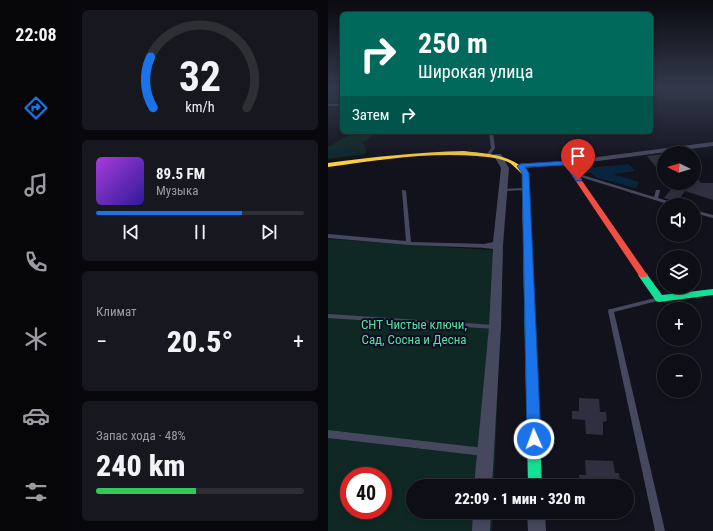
<!DOCTYPE html>
<html lang="ru">
<head>
<meta charset="utf-8">
<style>
	:root { --surface:#0e0e16; --page:#17171f; --text:#f1f3f6; --muted:#9b9ca1; --line:#2e2e35; --accent:#1a73e8 }
	body { margin:0; font-family:"Roboto Condensed",sans-serif; background:var(--page); color:var(--text); height:100vh; display:flex; flex-direction:column; font-size:15px; white-space:nowrap }
	* { box-sizing:border-box; margin:0 }
	p { font-size:13px; color:var(--muted) }
	.icon { flex:none; width:22px; height:22px; fill:none; stroke:currentColor; stroke-width:2; stroke-linecap:round; stroke-linejoin:round }
	.map { position:relative; flex:1; overflow:hidden }
	.panel { display:flex; flex-direction:column; gap:10px; padding:10px; background:#08080c; width:256px }
	.panel>* { flex:none }
	.banner { position:absolute; left:12px; top:12px; width:313px; height:122px; border-radius:6px; box-shadow:0 2px 6px #0003,0 0 0 1px var(--line); background:#00695c; color:#fff; overflow:hidden }
	.needle { width:26px; rotate:275deg }
	.buttons { position:absolute; left:329px; top:146px; display:grid; gap:8px }
	.buttons a { display:grid; place-items:center; width:44px; height:44px; border-radius:50%; background:var(--surface); box-shadow:0 2px 6px #0003,0 0 0 1px var(--line); font-size:20px }
	.speed { position:absolute; left:12px; top:467px; display:flex; gap:8px; font-size:20px; font-weight:700; text-align:center }
	.speed>* { display:grid; place-content:center; width:52px; height:52px; border-radius:50%; background:var(--surface); box-shadow:0 2px 6px #0003,0 0 0 1px var(--line); line-height:1 }
	.speed .limit { border:6px solid #d22; background:#fff; color:#111 }
	.pin { position:absolute; display:grid; place-items:center; width:34px; height:34px; color:#fff; margin:-41px -17px; border-radius:50% 50% 50% 0; rotate:-45deg; box-shadow:0 0 4px #0007 }
	.pin .icon { rotate:45deg }
	.me { position:absolute; width:44px; margin:-22px; rotate:358deg; stroke-linejoin:round; filter:drop-shadow(0 0 3px #0008) }
	.turn { display:flex; align-items:center; gap:14px; height:84px; padding:0 12px; font-size:18px }
	.turn .icon { width:52px; height:52px; stroke-width:2.5 }
	.turn b { display:block; font-size:28px; line-height:34px }
	.then { display:flex; align-items:center; height:38px; padding:0 12px; background:#0003; gap:8px; font-size:15px }
	.big { font-size:30px; font-weight:800; line-height:1.1 }
	.panel .widget { flex:1; display:flex; flex-direction:column; justify-content:center; gap:6px; min-width:0; padding:0 14px; border-radius:6px; background:var(--page) }
	.panel .dial { align-items:center; gap:0 }
	.dial svg { height:104px; overflow:visible; fill:none; stroke:var(--line); stroke-width:7; stroke-linecap:round; text-anchor:middle }
	.dial text { fill:var(--text); stroke:none }
	.song { display:flex; align-items:center; gap:12px }
	.cover { width:48px; height:48px; border-radius:6px; background:linear-gradient(135deg,hsl(280 70% 55%),hsl(250 70% 35%)) }
	.played { height:4px; border-radius:2px; background:linear-gradient(90deg,var(--accent) 70%,var(--line) 70%) }
	.keys { display:flex; justify-content:space-around; direction:ltr }
	.heat { display:flex; justify-content:space-between; align-items:center; font-size:22px; direction:ltr }
	.charge { height:6px; border-radius:3px; background:linear-gradient(90deg,#34c759 48%,var(--line) 0) }
	.trip { position:absolute; left:78px; top:479px; width:228px; height:40px; border-radius:20px; background:var(--surface); box-shadow:0 2px 6px #0003,0 0 0 1px var(--line); font-weight:800; line-height:40px; text-align:center }
	main { display:flex; flex:1; min-height:0 }
	.tab-bar { display:flex; flex-direction:column; width:72px; justify-content:space-around; align-items:center; background:#060609; color:var(--muted) }
	.tab-bar .icon { width:28px; height:28px }
	.tab-bar .active { color:var(--accent) }
	.tab-bar b { font-size:18px; color:var(--text) }
	.map>svg:first-child { display:block }
	.green { fill:#0f2824; fill-rule:evenodd }
	.water { fill:#09253d }
	.lines { fill:none; stroke-linecap:round; stroke-linejoin:round }
	.stream { stroke:#09253d; stroke-width:2.5 }
	.building { fill:#2f2f3f }
	.lane { fill:#46495e; fill-rule:evenodd }
	.street { fill:#46495e; fill-rule:evenodd }
	.fast { fill:#16e098; fill-rule:evenodd }
	.slow { fill:#ffcf43; fill-rule:evenodd }
	.jam { fill:#f24e42; fill-rule:evenodd }
	.route { fill:#1a73e8; stroke:#114b97 }
	.labels { text-anchor:middle; dominant-baseline:central; stroke-width:4; stroke-linejoin:round; paint-order:stroke }
	.park-label { font-size:13px; fill:#55e3a3; stroke:#0d0d22 }
</style>
</head>
<body>
<main>
<nav class="tab-bar">
<b>22:08</b>
<svg class="icon active" aria-label="directions" viewBox="0 0 24 24"><path d="M12 3l9 9-9 9-9-9zM9 14v-3h6M13 9l2 2-2 2"/></svg>
<svg class="icon" aria-label="music" viewBox="0 0 24 24"><path d="M9 18V5l10-2v13"/><circle cx="6" cy="18" r="3"/><circle cx="16" cy="16" r="3"/></svg>
<svg class="icon" aria-label="phone" viewBox="0 0 24 24"><path d="M5 4h4l2 5-3 2q2 4 5 5l2-3 5 2v4C11 20 4 13 5 4z"/></svg>
<svg class="icon" aria-label="climate" viewBox="0 0 24 24"><path d="M12 3v18M4 7l16 10M4 17L20 7"/></svg>
<svg class="icon" aria-label="car" viewBox="0 0 24 24"><path d="M5 17H2v-5l4-1 3-4h7l3 4 3 1v5h-3M9 17h6M6 11h13"/><circle cx="7" cy="17" r="2"/><circle cx="17" cy="17" r="2"/></svg>
<svg class="icon" aria-label="filters" viewBox="0 0 24 24"><path d="M4 7h16M4 17h16"/><circle cx="9" cy="7" r="2"/><circle cx="15" cy="17" r="2"/></svg>
</nav>
<section class="panel">
<div class="widget dial"><svg viewBox="0 0 100 80">
<path d="M14 69A42 42 0 1 1 86 69"/>
<path d="M14 69A42 42 0 0 1 12 30" stroke="#1a73e8"/>
<text x="50" y="56" font-size="32" font-weight="700">32</text>
<text x="50" y="72" font-size="11">km/h</text>
</svg></div>
<div class="widget">
<div class="song"><i class="cover"></i><div><b>89.5 FM</b><p>Музыка</p></div></div>
<div class="played"></div>
<div class="keys"><svg class="icon" aria-label="previous" viewBox="0 0 24 24"><path d="M18 5L8 12l10 7zM5 5v14"/></svg><svg class="icon" aria-label="pause" viewBox="0 0 24 24"><path d="M8 5v14M16 5v14"/></svg><svg class="icon" aria-label="next" viewBox="0 0 24 24"><path d="M6 5l10 7-10 7zM19 5v14"/></svg></div>
</div>
<div class="widget"><p>Климат</p>
<div class="heat"><a>−</a><b class="big">20.5°</b><a>+</a></div>
</div>
<div class="widget"><p>Запас хода · 48%</p><b class="big">240 km</b><div class="charge"></div></div>
</section>
<div class="map">
<svg width="385" height="531" viewBox="0 0 385 531">
	<rect width="100%" height="100%" fill="#12121d"/>
	<g class="green">
		<path d="M26,132H51L35,142L38,149L37,154L0,159V147Z"/>
		<path d="M0,239L175,251L166,486H85V512H165L164,531H0ZM21,476H55V510H21Z"/>
	</g>
	<path class="water" d="M301,164L307,171L285,174L311,182L308,188L270,178L258,170L262,168Z"/>
	<g class="lines">
		<path class="stream" d="M0,153L28,150"/>
	</g>
	<g class="building">
		<path d="M336,154V177L319,156Z"/>
		<path d="M366,175L373,183H385V200L357,191L349,202L336,198L345,187L338,185L339,183H366Z"/>
		<path d="M251,398L271,399L272,412H278L279,421L275,422V435L258,434L257,420L244,419V411H251Z"/>
		<path d="M257,460L285,461L287,473H291L293,486H252L251,475H258Z"/>
	</g>
	<g class="lines">
		<g class="lane">
			<rect x="0" y="104" width="14" height="2"/>
			<path d="M161,132H165L167,148L162,155H161L159,154L163,148Z"/>
			<path d="M246,173H248L326,197L328,190H332V191L330,198L350,204V205H343L246,175Z"/>
			<path d="M197,188H199V190L175,191L173,190L175,189Z"/>
			<path d="M74,190H76L78,191L83,242L160,244L163,246L160,248L81,245L0,238V234L78,241L74,191Z"/>
			<path d="M366,210L385,215V218L366,213Z"/>
			<path d="M331,297L333,298L334,299L333,300L286,312L337,531H327L280,311L281,309H283Z"/>
			<path d="M0,314L167,325H169L170,327L169,329H167L0,318Z"/>
			<path d="M0,430L156,448L159,449L160,452L159,455L156,456L0,438Z"/>
		</g>
		<g class="street">
			<path d="M385,142V146L239,165L235,163L239,161Z"/>
			<path d="M167,154H173L181,168L175,245L173,327L164,486H146L161,327L165,249L156,248L155,246L156,244L165,242L173,168L166,156Z"/>
			<path d="M145,512H163L162,531H144Z"/>
			<path d="M199,512H217L218,531H200Z"/>
		</g>
		<g class="fast">
			<path d="M315,272L318,273L334,295L385,289V295L331,302L328,301L310,275Z"/>
			<path d="M201,291L206,294L214,486H200L196,294Z"/>
		</g>
		<path class="slow" d="M136,151C159,154 184,154 200,173L206,294L204,296H198L196,294L194,174C190,170 186,166 182,163C173,158 160,157 149,156C100,152 49,160 0,167V163C45,157 90,152 136,151Z"/>
		<path class="jam" d="M239,161L241,162L318,273L320,275L318,277H312L237,165L192,168L189,166L192,164Z"/>
	</g>
	<linearGradient id="sky" x2="0" y2="1"><stop stop-color="#0a0a10"/><stop offset="0.54" stop-color="#33394c"/><stop offset="1" stop-color="#33394c" stop-opacity="0"/></linearGradient>
	<rect width="385" height="162" fill="url(#sky)"/>
	<path class="route" d="M239,161H241L254,180L253,181H248L237,165L197,167L201,173L213,439L211,443L206,445L201,443L199,439L194,173L189,166L192,164Z"/>
	<g class="labels">
		<g class="park-label">
			<text x="86" y="324">СНТ Чистые ключи,<tspan x="86" dy="15">Сад, Сосна и Десна</tspan></text>
		</g>
	</g>
</svg>
<div class="buttons">
<a><svg class="needle" viewBox="-14 -14 28 28"><path d="M0-13l5 13h-10z" fill="#e53935"/><path d="M0 13l5-13h-10z" fill="#9b9ca1"/></svg></a>
<a><svg class="icon" aria-label="sound" viewBox="0 0 24 24"><path d="M4 9h4l5-4v14l-5-4H4zM17 9q2 3 0 6"/></svg></a>
<a><svg class="icon" aria-label="layers" viewBox="0 0 24 24"><path d="M12 4l9 5-9 5-9-5zM3 14l9 5 9-5"/></svg></a>
<a>+</a>
<a>−</a>
</div>
<div class="speed"><div class="limit">40</div></div>
<div class="pin" style="left:250px;top:180px;background:#d93025"><svg class="icon" aria-label="arrive" viewBox="0 0 24 24"><path d="M6 21V4h12l-3 4 3 4H6"/></svg></div>
<svg class="me" style="left:206px;top:439px" viewBox="-20 -20 40 40"><circle r="17" fill="#1a73e8" stroke="#fff" stroke-width="3"/><path d="M0-11L8 9 0 5-8 9z" fill="#fff"/></svg>
<div class="trip">22:09 · 1 мин · 320 m</div>
<div class="banner">
<div class="turn"><svg class="icon" aria-label="right" viewBox="0 0 24 24"><path d="M7 20v-9h11M14 6l5 5-5 5"/></svg><div><b>250 m</b>Широкая улица</div></div>
<div class="then">Затем<svg class="icon" aria-label="right" viewBox="0 0 24 24"><path d="M7 20v-9h11M14 6l5 5-5 5"/></svg></div>
</div>
</div>
</main>
</body>
</html>
